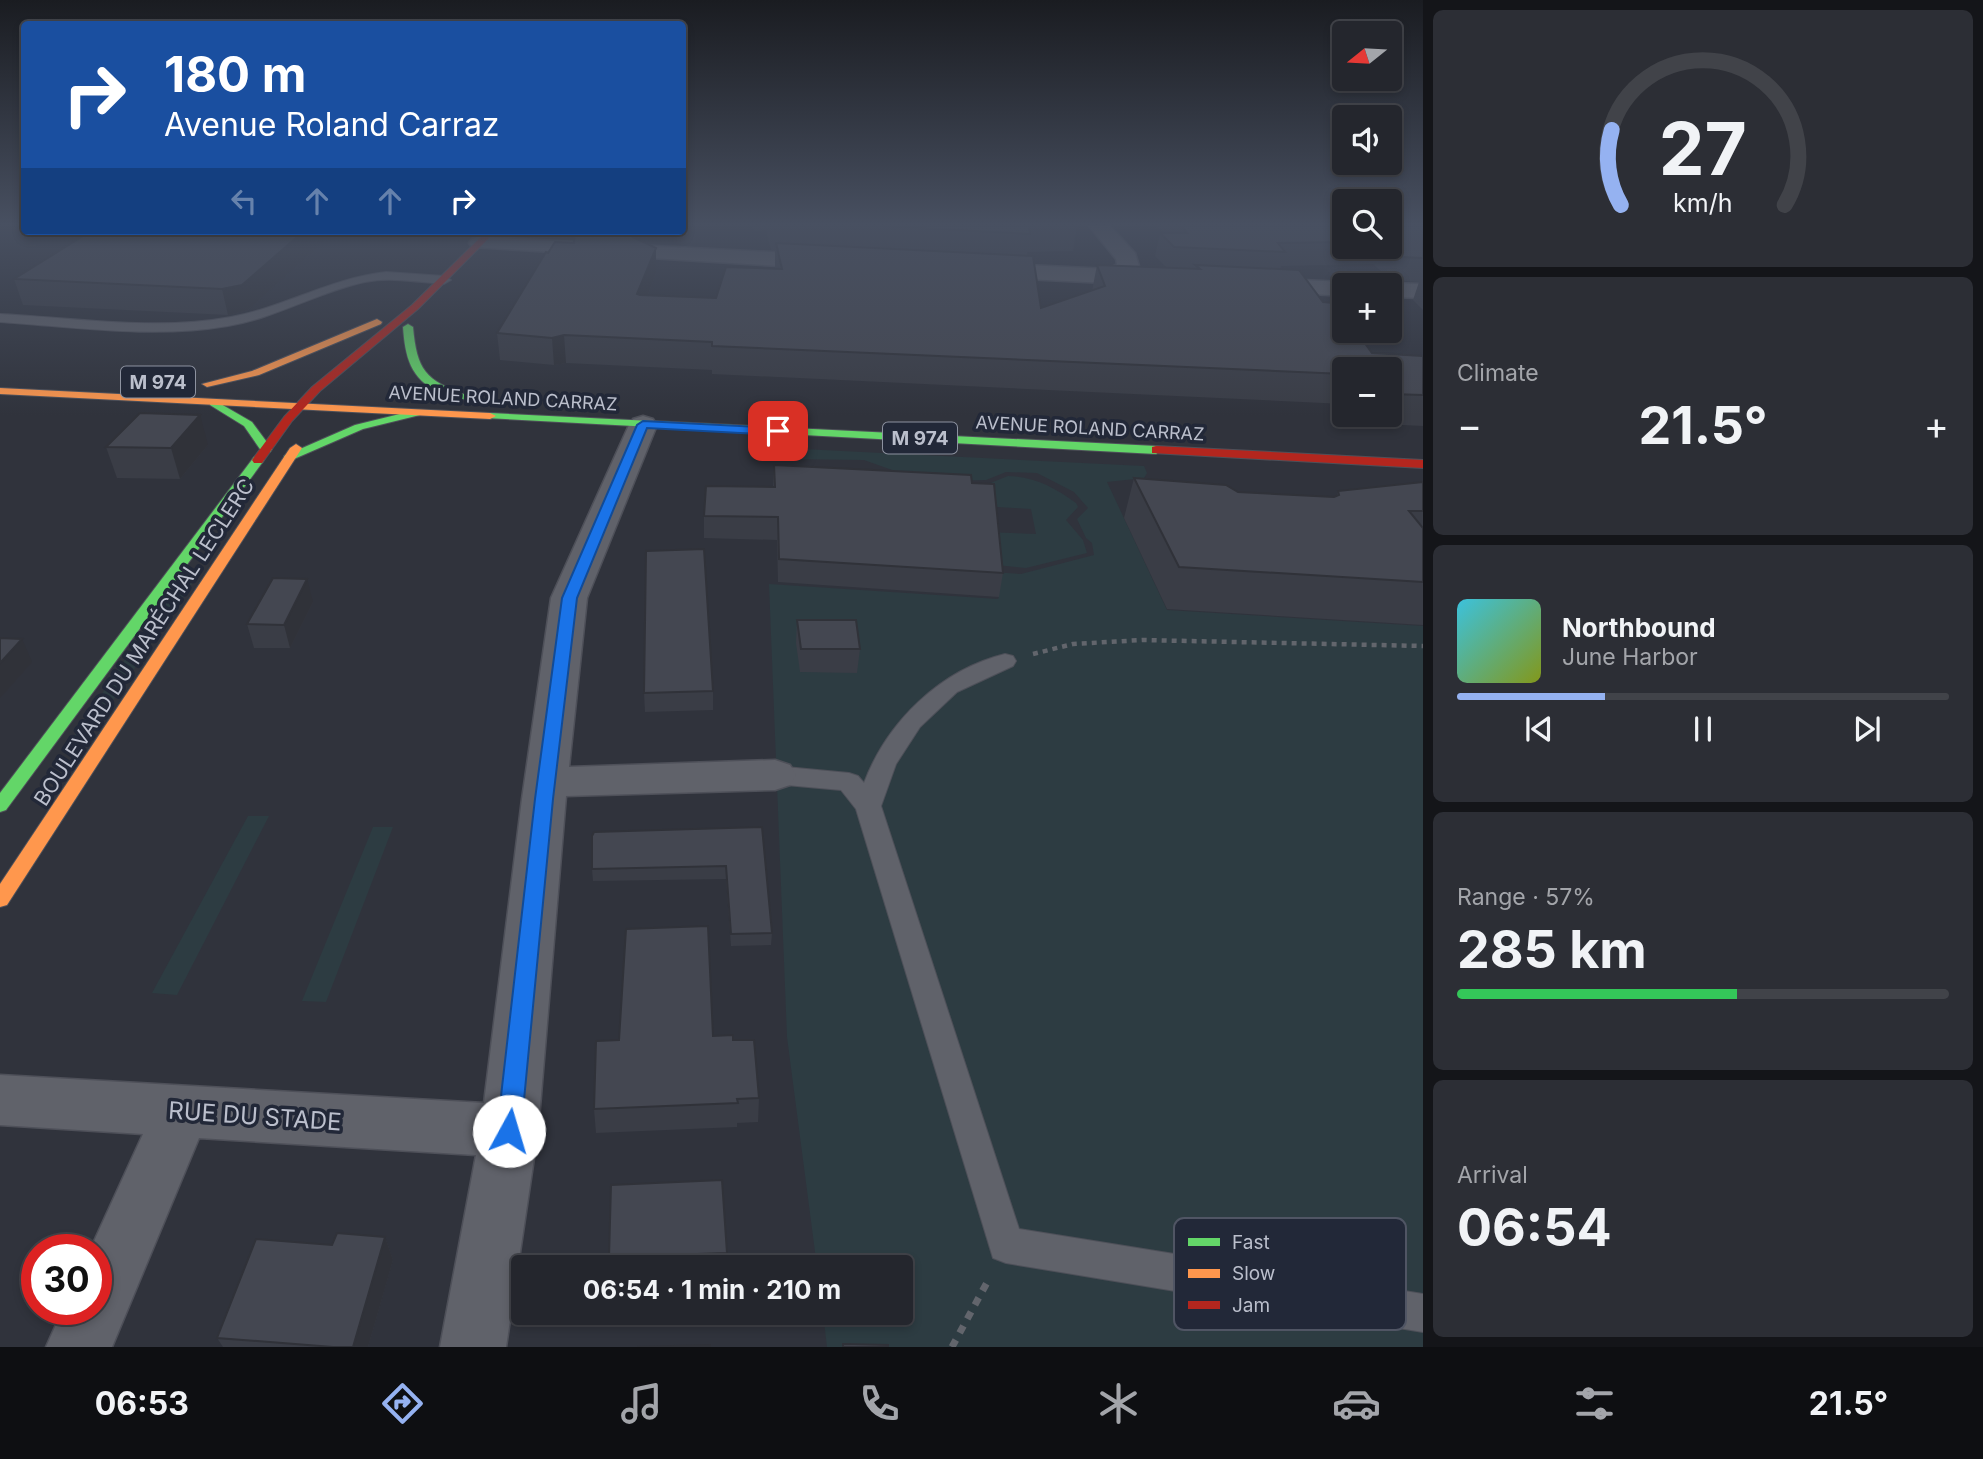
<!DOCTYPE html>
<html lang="en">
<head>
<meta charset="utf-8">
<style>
	:root { --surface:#24262d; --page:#2c2e35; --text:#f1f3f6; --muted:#a3a5aa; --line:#414349; --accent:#95b2f1 }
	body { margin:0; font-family:Inter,sans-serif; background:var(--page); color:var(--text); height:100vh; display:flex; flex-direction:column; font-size:26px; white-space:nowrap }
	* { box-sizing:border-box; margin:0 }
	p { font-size:23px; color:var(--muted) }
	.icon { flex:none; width:38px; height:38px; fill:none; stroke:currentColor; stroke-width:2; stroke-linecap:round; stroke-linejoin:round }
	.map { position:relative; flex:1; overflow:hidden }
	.side { display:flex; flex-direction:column; gap:10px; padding:10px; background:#141519; width:560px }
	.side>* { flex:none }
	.hud { position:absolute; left:21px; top:21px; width:665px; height:214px; border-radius:7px; box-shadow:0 4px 10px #0003,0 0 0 2px var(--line); background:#1a4fa0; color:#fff; overflow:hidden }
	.needle { width:46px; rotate:252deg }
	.fabs { position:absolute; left:1332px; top:21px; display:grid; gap:14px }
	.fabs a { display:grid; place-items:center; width:70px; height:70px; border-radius:7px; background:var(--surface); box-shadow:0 4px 10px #0003,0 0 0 2px var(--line); font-size:35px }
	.speed { position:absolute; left:21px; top:1234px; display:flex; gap:14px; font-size:35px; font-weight:700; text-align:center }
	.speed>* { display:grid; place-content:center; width:91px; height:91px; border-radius:50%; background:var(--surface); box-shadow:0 4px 10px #0003,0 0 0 2px var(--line); line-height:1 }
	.speed .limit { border:10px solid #d22; background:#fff; color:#111 }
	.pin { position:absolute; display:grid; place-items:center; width:60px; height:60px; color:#fff; margin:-30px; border-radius:14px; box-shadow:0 4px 10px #0006 }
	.me { position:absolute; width:77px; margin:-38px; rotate:6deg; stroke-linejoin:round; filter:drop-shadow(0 0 5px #0008) }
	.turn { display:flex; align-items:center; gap:24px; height:147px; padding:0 28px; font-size:32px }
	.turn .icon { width:91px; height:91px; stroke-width:2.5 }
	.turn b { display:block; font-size:49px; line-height:60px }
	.lanes { display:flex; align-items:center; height:66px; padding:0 28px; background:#0003; justify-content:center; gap:35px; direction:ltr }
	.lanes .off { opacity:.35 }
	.big { font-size:52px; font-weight:700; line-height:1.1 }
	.side .tile { flex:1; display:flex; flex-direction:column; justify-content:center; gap:10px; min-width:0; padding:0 24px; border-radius:10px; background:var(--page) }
	.side .dial { align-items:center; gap:0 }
	.dial svg { height:182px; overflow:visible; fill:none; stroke:var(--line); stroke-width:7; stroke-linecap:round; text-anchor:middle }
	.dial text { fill:var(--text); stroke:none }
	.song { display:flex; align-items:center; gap:21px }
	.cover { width:84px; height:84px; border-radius:10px; background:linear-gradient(135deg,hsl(190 70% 55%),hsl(70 70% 35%)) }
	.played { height:7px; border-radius:4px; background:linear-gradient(90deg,var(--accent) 30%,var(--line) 30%) }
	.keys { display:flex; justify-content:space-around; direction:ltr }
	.heat { display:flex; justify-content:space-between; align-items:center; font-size:38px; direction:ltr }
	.charge { height:10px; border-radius:5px; background:linear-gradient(90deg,#34c759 57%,var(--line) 0) }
	.trip { position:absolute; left:511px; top:1255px; width:402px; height:70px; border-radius:7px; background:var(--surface); box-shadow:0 4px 10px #0003,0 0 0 2px var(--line); font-weight:700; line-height:70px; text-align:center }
	.tabs { display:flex; height:112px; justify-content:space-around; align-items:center; background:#0e0f12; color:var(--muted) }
	.tabs .icon { width:49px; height:49px }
	.tabs .selected { color:var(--accent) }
	.tabs b { font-size:32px; color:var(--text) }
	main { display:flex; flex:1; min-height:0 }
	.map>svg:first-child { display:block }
	.green { fill:#2d3c42 }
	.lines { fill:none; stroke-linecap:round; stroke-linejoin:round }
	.lane-casing { stroke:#4e5059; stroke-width:2 }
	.street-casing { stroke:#4e5059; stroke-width:3 }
	.fast-casing { stroke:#4e5059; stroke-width:2 }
	.slow-casing { stroke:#4e5059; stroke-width:2 }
	.jam-casing { stroke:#4e5059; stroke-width:2 }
	.path-far1 { stroke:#62656c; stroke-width:4.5; stroke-dasharray:5 5; stroke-linecap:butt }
	.path { stroke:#62656c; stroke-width:7; stroke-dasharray:8 8; stroke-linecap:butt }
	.lane { fill:#60626a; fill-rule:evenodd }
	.street { fill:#60626a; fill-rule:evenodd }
	.fast { fill:#63d668; fill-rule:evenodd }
	.slow { fill:#ff974d; fill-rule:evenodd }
	.jam { fill:#b3261e; fill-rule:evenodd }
	.wall { fill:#3a3d46 }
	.shaded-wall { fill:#303239 }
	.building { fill:#444751; stroke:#303239; stroke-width:2 }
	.route { fill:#1a73e8; stroke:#114b97; stroke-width:2 }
	.labels { text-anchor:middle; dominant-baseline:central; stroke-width:7; stroke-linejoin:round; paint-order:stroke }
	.far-street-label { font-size:18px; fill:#bbbfcc; stroke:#222838 }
	.shield { fill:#222838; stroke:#8d92a0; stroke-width:2 }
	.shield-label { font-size:19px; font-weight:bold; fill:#bbbfcc }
	.street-label { font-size:21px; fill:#bbbfcc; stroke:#222838 }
	.near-street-label { font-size:24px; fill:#bbbfcc; stroke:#222838 }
	.key { fill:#222838; stroke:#505564; stroke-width:2 }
	.key-label { font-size:19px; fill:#bbbfcc }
</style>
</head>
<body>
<main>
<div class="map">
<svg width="1423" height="1347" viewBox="0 0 1423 1347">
	<rect width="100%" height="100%" fill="#30333c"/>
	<g class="green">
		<path d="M782,448L1144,466L1147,473L1144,478L1107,482L1167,610L1423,626V1347H827L823,1313L901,1312V1267H817L787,1037L769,584L998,599L999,597L977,571L1021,574L1094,555L1092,543L1086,538L1077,519L1088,508L1074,492L1037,473L1006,472L986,480L947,481L909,476L864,460L788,459Z"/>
		<path d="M1008,476C1033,476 1056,488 1076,503L1078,507L1066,520L1083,540L1087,553L1026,568L996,565L984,532L1036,534L1031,509L981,506L988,484Z"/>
		<path d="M198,575L84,743H69L181,576Z"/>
		<path d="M248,816H269L177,995L152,993Z"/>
		<path d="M373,827H393L326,1002L302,1001Z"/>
	</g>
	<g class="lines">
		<g class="lane-casing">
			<g id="lane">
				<path d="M386,272L444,276L451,280L444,284C417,282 391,277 365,282C318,292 276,318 228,326C153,339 75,327 0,322V314C76,318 156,331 231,317C285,307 331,278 386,272Z"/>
				<path d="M1005,654L1013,656L1016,661L1013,666L957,692L920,727L896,764L881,806L1019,1229L1423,1294V1332L1006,1263L993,1258L856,809L841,790L775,784L766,781L762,775L766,769L775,766L849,773L858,776L864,783C887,722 940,670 1005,654Z"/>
			</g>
		</g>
		<g class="street-casing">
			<g id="street">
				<path d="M1089,226H1110L1135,253L1139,266L1136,271L1154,273L1157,278L1154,283L1146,285L983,277L975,275L972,270L975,265L983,263L1109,269L1117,264L1116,259Z"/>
				<path d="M479,237L828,255L836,257L839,262L836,267L828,269L472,247L469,243L472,239Z"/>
				<path d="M1259,278L1344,282L1353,285H1344V296L1251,290L1248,285L1251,280Z"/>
				<path d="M1390,283L1423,284V298L1390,297V285H1382Z"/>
				<path d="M643,416L653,419L657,425L587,598L569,767L775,760L790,765L796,775L790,785L775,790L566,796L538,1131L506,1347H440L476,1155L199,1138L112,1347H46L63,1309H96V1250H90L143,1134L0,1125V1075L484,1103L522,799L551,598L629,425L633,419Z"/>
			</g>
		</g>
		<g class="fast-casing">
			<g id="fast">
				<path d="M408,324L413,327C417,370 425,380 466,395V399C457,400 448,396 439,392C410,379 405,356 403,327Z"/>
				<path d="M214,400L252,422L272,449L270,452H262L244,426L210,405V401Z"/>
				<path d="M416,410L422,413L420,415L363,429L294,459H286L284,456L355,425Z"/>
				<path d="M490,413L1156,446L1162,450L1156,454L486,418V414Z"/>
				<path d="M258,456L264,460L262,463L6,810L0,812V793L254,457Z"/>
			</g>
		</g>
		<g class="slow-casing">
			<g id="slow">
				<path d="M377,319L382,322L381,324L259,375L207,387L202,384L252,371Z"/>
				<path d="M0,388L490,413L496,416L490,419L0,394Z"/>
				<path d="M296,444L302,448L7,905L0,907V884L290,448Z"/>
			</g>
		</g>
		<g class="jam-casing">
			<g id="jam">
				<path d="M487,231H496L418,309L320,391L292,421L262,463H254L252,460L284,417L312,387L412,305Z"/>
				<path d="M1156,446L1423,460V468L1152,453V447Z"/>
			</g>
		</g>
		<path class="path-far1" d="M1033,654L1073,644L1142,640L1423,646"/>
		<path class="path" d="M952,1347L990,1277"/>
		<use href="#lane" class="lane"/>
		<use href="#street" class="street"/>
		<use href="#fast" class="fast"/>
		<use href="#slow" class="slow"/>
		<use href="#jam" class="jam"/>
	</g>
	<g class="wall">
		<path d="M753,226H1077L1073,251L1027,252V256L1041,308L1092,291L1097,265L1167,268L1155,256L1160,233H1162L1163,232L1157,226H1344V247H1390L1423,226V310L1413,300L1419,282L1391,280L1373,264L1281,266L1280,269L1323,302L1372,353L1423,356V426L1361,423L1356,415H1390V369H1344V404L712,374V370L566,363L554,365L500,360L497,333L548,253L656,248V273L648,295L716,298L775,269V250H771L766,230L754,231Z"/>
		<path d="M91,231H336L248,310L228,315L23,305L14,279Z"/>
		<path d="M208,445L180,479L117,478L106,447Z"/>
		<path d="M774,465L972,483L1003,573L999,597L778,582L777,540L704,538V516L773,487Z"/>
		<path d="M1134,478L1238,492L1334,497L1337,496L1338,491L1423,482V625L1167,609L1124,518Z"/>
		<path d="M313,602L290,648H254L247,624Z"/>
		<path d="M797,620L860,649L857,673L800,672L796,643Z"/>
		<path d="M713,691V710L645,712L644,693Z"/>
		<path d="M762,827L772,933L771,945L731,946L726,879L593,881L592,869Z"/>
		<path d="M713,1036L733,1040L759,1098L758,1122L737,1123V1127L596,1133L594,1109Z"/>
		<path d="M385,1237L393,1260L368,1347H223L217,1338L332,1245Z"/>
		<path d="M727,1253L726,1267H610L609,1257Z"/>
	</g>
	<g class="shaded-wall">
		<path d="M304,231H336L248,310L228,315L222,289Z"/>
		<path d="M656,248V273L638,321L637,294Z"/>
		<path d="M564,335L566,363L554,365L552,338Z"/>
		<path d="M200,415L208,445L180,479L171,448Z"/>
		<path d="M307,579L313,602L290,648L284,625Z"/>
		<path d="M22,639L32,662L0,698V663Z"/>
		<path d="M385,1237L393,1260L368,1347H353Z"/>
	</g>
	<g class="building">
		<path d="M880,226H1029L1030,234Z"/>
		<path d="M1181,226H1344V242L1278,243L1285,252L1174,247L1160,233H1187Z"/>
		<path d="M1390,226H1423V258L1399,257L1387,247H1390Z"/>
		<path d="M91,231H304L242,285L222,289L14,279Z"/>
		<path d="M575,232L629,235L656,248L637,294L640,295L716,298L726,267L782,269L776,243L1033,256L1041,308L1105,286L1097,265L1200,269L1195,265L1299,270L1323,302L1335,303L1344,315V331H1356L1372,353L1423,356V395L1390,394V369H1344V374L712,346V342L564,335L552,338L497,333L546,252L548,253L555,242L574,243Z"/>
		<path d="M140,413L200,415L171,448L106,447Z"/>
		<path d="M774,465L971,475L972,483L994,484L1003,573L779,559L778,517L704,516L706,486L775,487Z"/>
		<path d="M1134,478L1226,485L1238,492L1334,497L1339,495L1338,491L1423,482V511H1409L1423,528V582L1179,567Z"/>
		<path d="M704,549L713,691L644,693L646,551Z"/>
		<path d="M273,578L307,579L284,625L247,624Z"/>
		<path d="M797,620H856L860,649H801Z"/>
		<path d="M0,638L22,639L0,663Z"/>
		<path d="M762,827L772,933L731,934L726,866L592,869V836L594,832Z"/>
		<path d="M708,926L713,1036L733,1035V1040H754L759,1098L737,1099L738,1103L594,1109L596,1041L619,1040L626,929Z"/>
		<path d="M722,1180L727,1253L609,1257L611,1185Z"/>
		<path d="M337,1233L385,1237L353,1347H333L217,1338L256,1239L332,1245Z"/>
		<path d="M843,1344L888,1345V1347H843Z"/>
		<path d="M710,1345V1347H637Z"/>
	</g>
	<linearGradient id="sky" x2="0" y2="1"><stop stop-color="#1a1c21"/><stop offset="0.54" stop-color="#485061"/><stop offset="1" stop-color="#485061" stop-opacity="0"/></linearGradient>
	<rect width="1423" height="415" fill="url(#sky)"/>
	<path class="route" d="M643,421L778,428L784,431L778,435L647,428L577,598L553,799L521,1131L518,1139L509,1142L501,1139L497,1131L535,799L562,598L637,425Z"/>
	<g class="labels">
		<g class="far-street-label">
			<text transform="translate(503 398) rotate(3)">AVENUE ROLAND CARRAZ</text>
			<text transform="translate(1090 428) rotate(3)">AVENUE ROLAND CARRAZ</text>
		</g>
		<g class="shield">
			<rect x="121" y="366.5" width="74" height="31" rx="5"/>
			<rect x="883" y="422.5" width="74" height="31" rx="5"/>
		</g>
		<g class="shield-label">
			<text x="158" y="382">M 974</text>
			<text x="920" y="438">M 974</text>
		</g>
		<g class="street-label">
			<text transform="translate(144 642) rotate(-57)">BOULEVARD DU MARÉCHAL LECLERC</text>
		</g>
		<g class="near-street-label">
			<text transform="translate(255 1116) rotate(4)">RUE DU STADE</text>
		</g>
	</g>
	<rect x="1174" y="1218" width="232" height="112" rx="10" class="key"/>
	<rect x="1188" y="1238" width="32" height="8" fill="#63d668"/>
	<rect x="1188" y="1269" width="32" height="9" fill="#ff974d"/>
	<rect x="1188" y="1301" width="32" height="8" fill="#b3261e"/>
	<g class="key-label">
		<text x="1232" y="1249">Fast</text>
		<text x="1232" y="1280">Slow</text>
		<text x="1232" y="1312">Jam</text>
	</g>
</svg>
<div class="fabs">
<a><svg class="needle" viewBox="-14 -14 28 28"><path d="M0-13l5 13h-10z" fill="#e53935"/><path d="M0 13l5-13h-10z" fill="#a3a5aa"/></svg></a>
<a><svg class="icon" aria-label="sound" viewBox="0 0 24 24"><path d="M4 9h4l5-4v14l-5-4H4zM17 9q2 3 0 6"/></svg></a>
<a><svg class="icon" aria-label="search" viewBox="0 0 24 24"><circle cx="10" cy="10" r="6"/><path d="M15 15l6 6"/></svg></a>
<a>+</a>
<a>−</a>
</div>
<div class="speed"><div class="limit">30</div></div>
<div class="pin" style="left:778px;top:431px;background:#d93025"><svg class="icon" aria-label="arrive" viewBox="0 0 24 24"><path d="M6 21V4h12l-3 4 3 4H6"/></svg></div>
<svg class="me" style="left:509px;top:1131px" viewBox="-20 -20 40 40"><circle r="19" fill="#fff"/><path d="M0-13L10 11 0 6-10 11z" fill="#1a73e8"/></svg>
<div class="trip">06:54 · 1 min · 210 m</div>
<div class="hud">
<div class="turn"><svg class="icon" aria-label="right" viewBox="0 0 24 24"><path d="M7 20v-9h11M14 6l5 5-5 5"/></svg><div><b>180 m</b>Avenue Roland Carraz</div></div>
<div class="lanes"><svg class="icon off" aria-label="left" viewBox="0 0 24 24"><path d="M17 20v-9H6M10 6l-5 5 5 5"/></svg><svg class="icon off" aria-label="ahead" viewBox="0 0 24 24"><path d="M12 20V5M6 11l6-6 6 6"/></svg><svg class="icon off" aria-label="ahead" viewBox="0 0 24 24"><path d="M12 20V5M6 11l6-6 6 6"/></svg><svg class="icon" aria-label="right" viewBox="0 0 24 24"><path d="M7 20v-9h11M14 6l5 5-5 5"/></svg></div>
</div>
</div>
<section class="side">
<div class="tile dial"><svg viewBox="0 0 100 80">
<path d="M14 69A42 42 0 1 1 86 69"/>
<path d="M14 69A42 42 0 0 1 10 36" stroke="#95b2f1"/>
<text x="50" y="56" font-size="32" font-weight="700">27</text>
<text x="50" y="72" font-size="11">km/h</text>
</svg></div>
<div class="tile"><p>Climate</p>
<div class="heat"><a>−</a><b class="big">21.5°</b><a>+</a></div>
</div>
<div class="tile">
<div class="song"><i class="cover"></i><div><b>Northbound</b><p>June Harbor</p></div></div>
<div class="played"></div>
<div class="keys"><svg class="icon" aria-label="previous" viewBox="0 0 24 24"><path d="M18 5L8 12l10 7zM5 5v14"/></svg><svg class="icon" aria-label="pause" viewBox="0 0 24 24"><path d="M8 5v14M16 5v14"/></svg><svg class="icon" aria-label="next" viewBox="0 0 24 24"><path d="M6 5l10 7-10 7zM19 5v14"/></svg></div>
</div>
<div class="tile"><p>Range · 57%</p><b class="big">285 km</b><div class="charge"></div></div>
<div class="tile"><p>Arrival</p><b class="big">06:54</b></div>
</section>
</main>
<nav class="tabs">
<b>06:53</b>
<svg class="icon selected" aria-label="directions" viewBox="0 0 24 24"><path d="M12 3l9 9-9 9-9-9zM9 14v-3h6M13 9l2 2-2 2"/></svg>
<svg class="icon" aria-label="music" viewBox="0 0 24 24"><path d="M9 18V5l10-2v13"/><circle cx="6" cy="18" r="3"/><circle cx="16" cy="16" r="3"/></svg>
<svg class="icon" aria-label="phone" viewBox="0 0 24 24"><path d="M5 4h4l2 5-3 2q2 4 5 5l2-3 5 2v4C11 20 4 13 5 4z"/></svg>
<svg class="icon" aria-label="climate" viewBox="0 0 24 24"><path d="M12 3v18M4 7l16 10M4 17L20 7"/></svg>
<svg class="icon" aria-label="car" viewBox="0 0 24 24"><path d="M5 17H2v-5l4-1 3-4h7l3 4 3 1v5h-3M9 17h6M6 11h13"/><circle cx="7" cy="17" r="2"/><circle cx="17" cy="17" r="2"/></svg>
<svg class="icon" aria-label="filters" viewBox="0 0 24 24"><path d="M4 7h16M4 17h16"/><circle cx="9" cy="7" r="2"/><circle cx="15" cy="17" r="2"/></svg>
<b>21.5°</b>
</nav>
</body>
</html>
